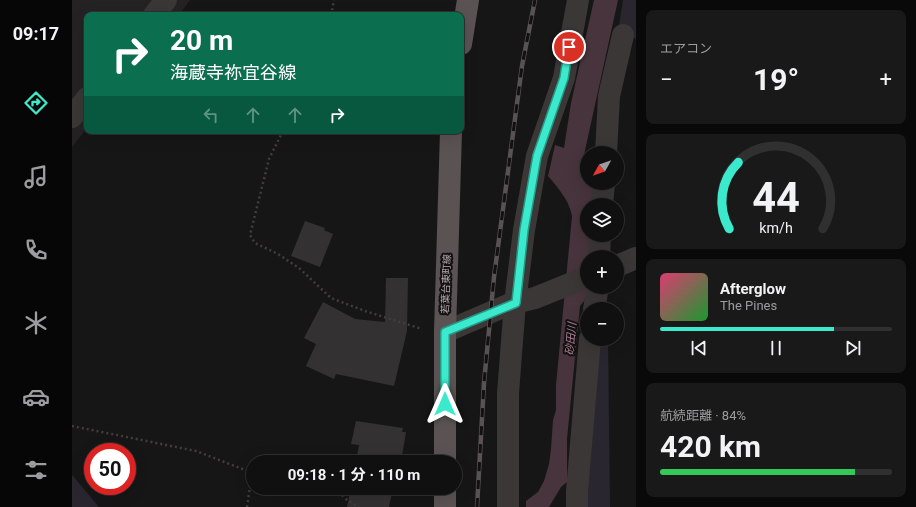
<!DOCTYPE html>
<html lang="ja">
<head>
<meta charset="utf-8">
<style>
	:root { --surface:#111010; --page:#1a1919; --text:#f1f3f6; --muted:#9c9d9f; --line:#303030; --accent:#3beacc }
	body { margin:0; font-family:Roboto,"Noto Sans JP",sans-serif; background:var(--page); color:var(--text); height:100vh; display:flex; flex-direction:column; font-size:15px; white-space:nowrap }
	* { box-sizing:border-box; margin:0 }
	p { font-size:13px; color:var(--muted) }
	.icon { flex:none; width:22px; height:22px; fill:none; stroke:currentColor; stroke-width:2; stroke-linecap:round; stroke-linejoin:round }
	.map { position:relative; flex:1; overflow:hidden }
	.drawer { display:flex; flex-direction:column; gap:10px; padding:10px; background:#090909; width:280px }
	.drawer>* { flex:none }
	.top-card { position:absolute; left:12px; top:12px; width:380px; height:122px; border-radius:8px; box-shadow:0 4px 16px #0002,0 0 0 1px var(--line); background:#0b6e4f; color:#fff; overflow:hidden }
	.needle { width:26px; rotate:230deg }
	.tools { position:absolute; left:508px; top:146px; display:grid; gap:8px }
	.tools a { display:grid; place-items:center; width:44px; height:44px; border-radius:50%; background:var(--surface); box-shadow:0 4px 16px #0002,0 0 0 1px var(--line); font-size:20px }
	.speed { position:absolute; left:12px; top:443px; display:flex; gap:8px; font-size:20px; font-weight:700; text-align:center }
	.speed>* { display:grid; place-content:center; width:52px; height:52px; border-radius:50%; background:var(--surface); box-shadow:0 4px 16px #0002,0 0 0 1px var(--line); line-height:1 }
	.speed .limit { border:6px solid #d22; background:#fff; color:#111 }
	.pin { position:absolute; display:grid; place-items:center; width:34px; height:34px; color:#fff; margin:-17px; border:2px solid #fff; border-radius:50%; box-shadow:0 1px 4px #0007 }
	.me { position:absolute; width:44px; margin:-22px; rotate:0deg; stroke-linejoin:round; filter:drop-shadow(0 0 3px #0008) }
	.turn { display:flex; align-items:center; gap:14px; height:84px; padding:0 20px; font-size:18px }
	.turn .icon { width:52px; height:52px; stroke-width:2.5 }
	.turn b { display:block; font-size:28px; line-height:34px }
	.lanes { display:flex; align-items:center; height:38px; padding:0 20px; background:#0003; justify-content:center; gap:20px; direction:ltr }
	.lanes .off { opacity:.35 }
	.big { font-size:30px; font-weight:700; line-height:1.1 }
	.drawer .tile { flex:1; display:flex; flex-direction:column; justify-content:center; gap:6px; min-width:0; padding:0 14px; border-radius:8px; background:var(--page) }
	.drawer .dial { align-items:center; gap:0 }
	.dial svg { height:104px; overflow:visible; fill:none; stroke:var(--line); stroke-width:7; stroke-linecap:round; text-anchor:middle }
	.dial text { fill:var(--text); stroke:none }
	.song { display:flex; align-items:center; gap:12px }
	.cover { width:48px; height:48px; border-radius:6px; background:linear-gradient(135deg,hsl(340 70% 55%),hsl(130 70% 35%)) }
	.played { height:4px; border-radius:2px; background:linear-gradient(90deg,var(--accent) 75%,var(--line) 75%) }
	.keys { display:flex; justify-content:space-around; direction:ltr }
	.heat { display:flex; justify-content:space-between; align-items:center; font-size:22px; direction:ltr }
	.charge { height:6px; border-radius:3px; background:linear-gradient(90deg,#34c759 84%,var(--line) 0) }
	.trip { position:absolute; left:174px; top:455px; width:216px; height:40px; border-radius:20px; background:var(--surface); box-shadow:0 4px 16px #0002,0 0 0 1px var(--line); font-weight:700; line-height:40px; text-align:center }
	main { display:flex; flex:1; min-height:0 }
	.tab-bar { display:flex; flex-direction:column; width:72px; justify-content:space-around; align-items:center; background:#070606; color:var(--muted) }
	.tab-bar .icon { width:28px; height:28px }
	.tab-bar .selected { color:var(--accent) }
	.tab-bar b { font-size:18px; color:var(--text) }
	.map>svg:first-child { display:block }
	.built { fill:#242222 }
	.green { fill:#29262f }
	.water { fill:#47343c }
	.building { fill:#333131 }
	.lines { fill:none; stroke-linecap:round; stroke-linejoin:round }
	.path { stroke:#433d3e; stroke-width:2.5; stroke-dasharray:2 3; stroke-linecap:butt }
	.minor { stroke:#3c3737; stroke-width:22 }
	.major { stroke:#5b5353; stroke-width:22 }
	.rail-casing { stroke:#595253; stroke-width:4.5 }
	.rail { stroke:#121111; stroke-width:3; stroke-dasharray:9; stroke-linecap:butt }
	.route-casing { stroke:#269885; stroke-width:10 }
	.route { stroke:#3beacc; stroke-width:7 }
	.labels { text-anchor:middle; dominant-baseline:central; stroke-width:4; stroke-linejoin:round; paint-order:stroke }
	.street-label { font-size:10px; fill:#b7a8aa; stroke:#121111 }
	.water-label { font-size:11px; font-style:italic; fill:#b08192; stroke:#121111 }
</style>
</head>
<body>
<main>
<nav class="tab-bar">
<b>09:17</b>
<svg class="icon selected" aria-label="directions" viewBox="0 0 24 24"><path d="M12 3l9 9-9 9-9-9zM9 14v-3h6M13 9l2 2-2 2"/></svg>
<svg class="icon" aria-label="music" viewBox="0 0 24 24"><path d="M9 18V5l10-2v13"/><circle cx="6" cy="18" r="3"/><circle cx="16" cy="16" r="3"/></svg>
<svg class="icon" aria-label="phone" viewBox="0 0 24 24"><path d="M5 4h4l2 5-3 2q2 4 5 5l2-3 5 2v4C11 20 4 13 5 4z"/></svg>
<svg class="icon" aria-label="climate" viewBox="0 0 24 24"><path d="M12 3v18M4 7l16 10M4 17L20 7"/></svg>
<svg class="icon" aria-label="car" viewBox="0 0 24 24"><path d="M5 17H2v-5l4-1 3-4h7l3 4 3 1v5h-3M9 17h6M6 11h13"/><circle cx="7" cy="17" r="2"/><circle cx="17" cy="17" r="2"/></svg>
<svg class="icon" aria-label="filters" viewBox="0 0 24 24"><path d="M4 7h16M4 17h16"/><circle cx="9" cy="7" r="2"/><circle cx="15" cy="17" r="2"/></svg>
</nav>
<div class="map">
<svg width="564" height="507" viewBox="0 0 564 507">
	<rect width="100%" height="100%" fill="#171616"/>
	<path class="built" d="M0,0H118L107,15H15V128L0,147Z"/>
	<g class="green">
		<path d="M551,0H564V40L559,34L546,32Z"/>
		<path d="M527,339H536L538,507H514Z"/>
		<path d="M0,475L27,507H0Z"/>
	</g>
	<path class="water" d="M522,0H546L512,155H515V183H525L523,205H515V235H520L521,257H515V287L520,291L508,306L495,439V482L489,487L477,507H454V501L466,492L472,481L477,464L479,449L481,420L484,410V385L500,216C497,200 487,189 476,176L483,145L492,148L499,103Z"/>
	<g class="building">
		<path d="M233,221L253,228L252,230L261,234L248,267L219,256Z"/>
		<path d="M314,278H336L335,331L322,386L264,374L262,379L234,366L244,344L232,338L251,302L283,319L313,322Z"/>
		<path d="M284,421L331,428L330,432H334L329,462H284L287,445L279,444Z"/>
		<path d="M279,488H321L317,507H275Z"/>
	</g>
	<g class="lines">
		<g class="path">
			<path d="M259,15L262,0"/>
			<path d="M211,131L197,159L178,235L183,243L206,254L227,268L259,298L293,311L350,329"/>
			<path d="M0,426L124,451L181,473"/>
			<path d="M263,488L275,500L287,507"/>
			<path d="M175,507L180,473"/>
		</g>
		<g class="minor">
			<path d="M82,15L94,0"/>
			<path d="M0,117L15,98"/>
			<path d="M534,153L537,96L551,35"/>
			<path d="M530,205L532,183"/>
			<path d="M527,257L528,235"/>
			<path d="M545,266L564,258"/>
			<path d="M522,309L526,287"/>
			<path d="M373,332L438,304L463,298L515,277"/>
			<path d="M436,507V393L443,303L452,230L465,156L492,78L506,0"/>
			<path d="M505,507V491L518,339"/>
		</g>
		<g class="major">
			<path d="M389,44L396,0"/>
			<path d="M373,462V332L379,131"/>
			<path d="M373,488V507"/>
		</g>
		<g class="rail-casing">
			<path id="rail" d="M405,507L412,383L422,277L450,66L463,0"/>
		</g>
		<use href="#rail" class="rail"/>
	</g>
	<g class="lines">
		<g class="route-casing">
			<path id="route" d="M373,404V332L444,303L452,230L465,156L492,78L497,47"/>
		</g>
		<use href="#route" class="route"/>
	</g>
	<g class="labels">
		<g class="street-label">
			<text transform="translate(374 284) rotate(-88)">若葉台東町線</text>
		</g>
		<g class="water-label">
			<text transform="translate(499 339) rotate(-85)">砂田川</text>
		</g>
	</g>
</svg>
<div class="tools">
<a><svg class="needle" viewBox="-14 -14 28 28"><path d="M0-13l5 13h-10z" fill="#e53935"/><path d="M0 13l5-13h-10z" fill="#9c9d9f"/></svg></a>
<a><svg class="icon" aria-label="layers" viewBox="0 0 24 24"><path d="M12 4l9 5-9 5-9-5zM3 14l9 5 9-5"/></svg></a>
<a>+</a>
<a>−</a>
</div>
<div class="speed"><div class="limit">50</div></div>
<div class="pin" style="left:497px;top:47px;background:#d93025"><svg class="icon" aria-label="arrive" viewBox="0 0 24 24"><path d="M6 21V4h12l-3 4 3 4H6"/></svg></div>
<svg class="me" style="left:373px;top:404px" viewBox="-20 -20 40 40"><path d="M0-17L14 15 0 8-14 15z" fill="#3beacc" stroke="#fff" stroke-width="4"/></svg>
<div class="trip">09:18 · 1 分 · 110 m</div>
<div class="top-card">
<div class="turn"><svg class="icon" aria-label="right" viewBox="0 0 24 24"><path d="M7 20v-9h11M14 6l5 5-5 5"/></svg><div><b>20 m</b>海蔵寺祢宜谷線</div></div>
<div class="lanes"><svg class="icon off" aria-label="left" viewBox="0 0 24 24"><path d="M17 20v-9H6M10 6l-5 5 5 5"/></svg><svg class="icon off" aria-label="ahead" viewBox="0 0 24 24"><path d="M12 20V5M6 11l6-6 6 6"/></svg><svg class="icon off" aria-label="ahead" viewBox="0 0 24 24"><path d="M12 20V5M6 11l6-6 6 6"/></svg><svg class="icon" aria-label="right" viewBox="0 0 24 24"><path d="M7 20v-9h11M14 6l5 5-5 5"/></svg></div>
</div>
</div>
<section class="drawer">
<div class="tile"><p>エアコン</p>
<div class="heat"><a>−</a><b class="big">19°</b><a>+</a></div>
</div>
<div class="tile dial"><svg viewBox="0 0 100 80">
<path d="M14 69A42 42 0 1 1 86 69"/>
<path d="M14 69A42 42 0 0 1 21 18" stroke="#3beacc"/>
<text x="50" y="56" font-size="32" font-weight="700">44</text>
<text x="50" y="72" font-size="11">km/h</text>
</svg></div>
<div class="tile">
<div class="song"><i class="cover"></i><div><b>Afterglow</b><p>The Pines</p></div></div>
<div class="played"></div>
<div class="keys"><svg class="icon" aria-label="previous" viewBox="0 0 24 24"><path d="M18 5L8 12l10 7zM5 5v14"/></svg><svg class="icon" aria-label="pause" viewBox="0 0 24 24"><path d="M8 5v14M16 5v14"/></svg><svg class="icon" aria-label="next" viewBox="0 0 24 24"><path d="M6 5l10 7-10 7zM19 5v14"/></svg></div>
</div>
<div class="tile"><p>航続距離 · 84%</p><b class="big">420 km</b><div class="charge"></div></div>
</section>
</main>
</body>
</html>
